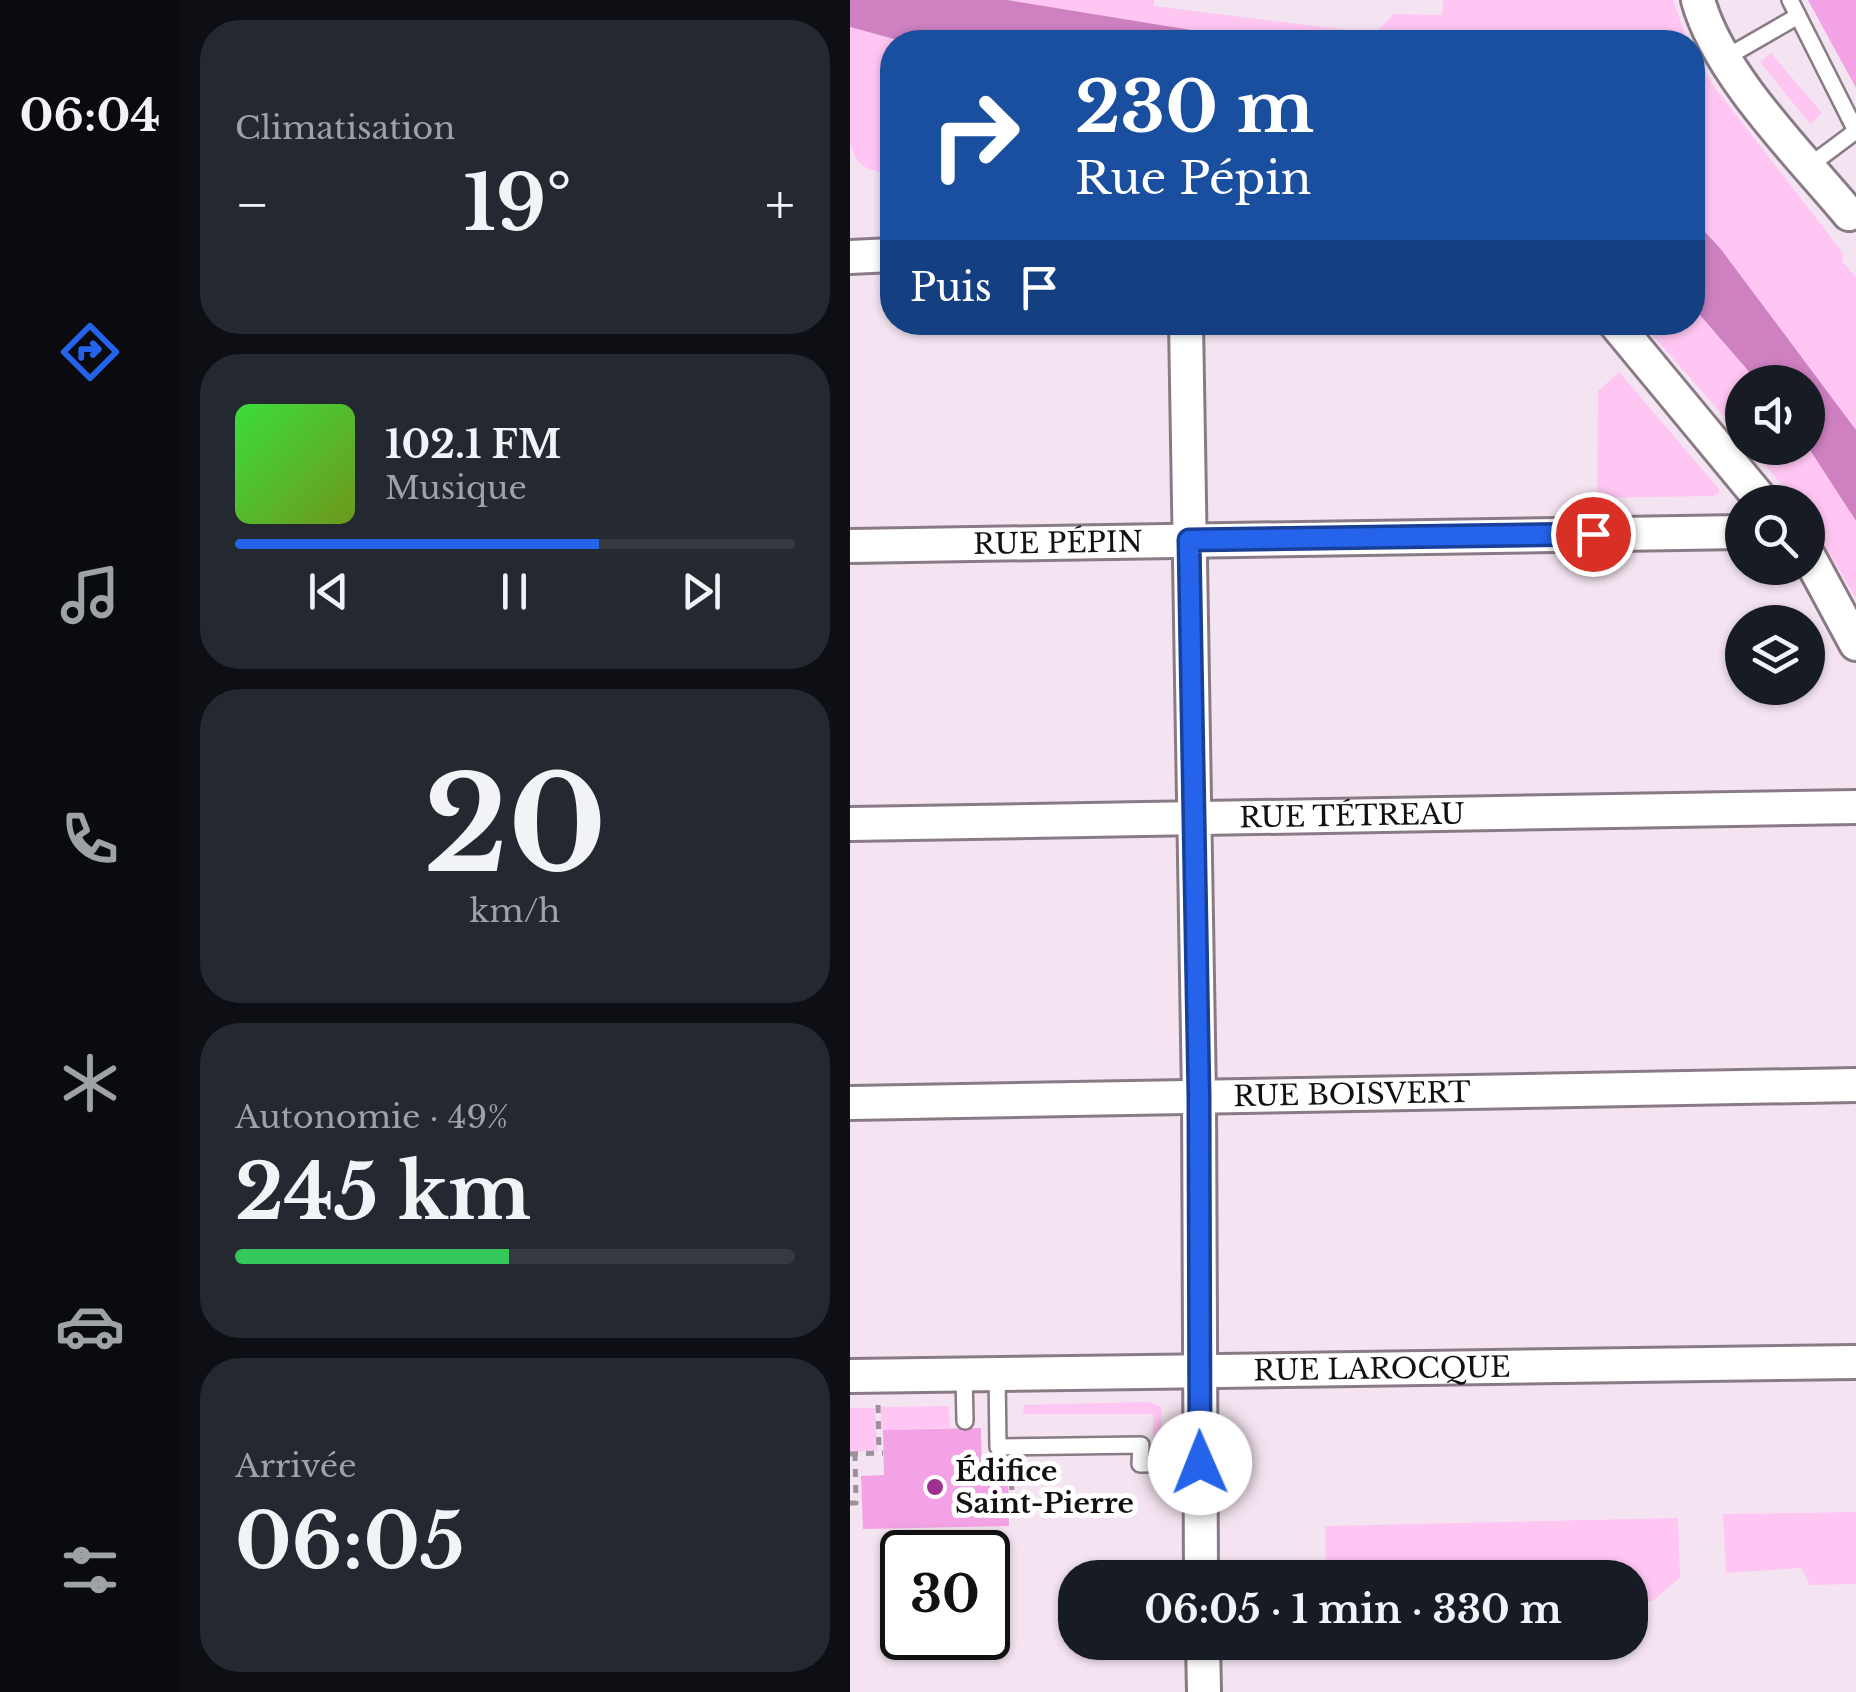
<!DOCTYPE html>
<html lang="fr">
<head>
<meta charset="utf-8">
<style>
	:root { --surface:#171b24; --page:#242831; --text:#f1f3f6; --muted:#9ea1a6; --line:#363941; --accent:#2563eb }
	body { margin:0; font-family:"Libre Baskerville",serif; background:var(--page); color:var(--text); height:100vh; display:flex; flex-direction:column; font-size:38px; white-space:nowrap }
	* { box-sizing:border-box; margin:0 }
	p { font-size:32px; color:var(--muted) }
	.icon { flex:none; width:55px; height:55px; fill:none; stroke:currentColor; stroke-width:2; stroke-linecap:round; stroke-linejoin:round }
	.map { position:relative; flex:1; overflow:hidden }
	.details { display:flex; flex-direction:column; gap:20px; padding:20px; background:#0d0f14; width:670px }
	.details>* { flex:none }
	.guide { position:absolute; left:30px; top:30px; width:825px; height:305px; border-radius:40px; box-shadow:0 2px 8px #0004; background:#1a4fa0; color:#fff; overflow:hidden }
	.controls { position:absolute; left:875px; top:365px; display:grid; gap:20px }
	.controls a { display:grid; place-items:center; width:100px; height:100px; border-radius:50%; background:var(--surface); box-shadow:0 2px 8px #0004; font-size:50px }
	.speed { position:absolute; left:30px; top:1530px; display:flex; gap:20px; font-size:50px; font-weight:700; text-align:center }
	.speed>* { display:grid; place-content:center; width:130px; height:130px; border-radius:50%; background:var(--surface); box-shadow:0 2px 8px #0004; line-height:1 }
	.speed .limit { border:5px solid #111; border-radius:15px; background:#fff; color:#111 }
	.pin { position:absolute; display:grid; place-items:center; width:85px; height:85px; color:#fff; margin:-42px; border:5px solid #fff; border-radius:50%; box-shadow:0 2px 10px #0007 }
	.me { position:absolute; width:110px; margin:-55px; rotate:359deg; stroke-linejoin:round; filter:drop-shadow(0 0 8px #0008) }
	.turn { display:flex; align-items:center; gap:35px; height:210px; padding:0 30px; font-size:45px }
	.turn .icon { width:130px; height:130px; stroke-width:2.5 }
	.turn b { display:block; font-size:70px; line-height:85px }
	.then { display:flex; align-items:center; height:95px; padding:0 30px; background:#0003; gap:20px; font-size:38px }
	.big { font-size:75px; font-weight:700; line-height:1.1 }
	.details .widget { flex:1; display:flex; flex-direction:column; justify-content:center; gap:15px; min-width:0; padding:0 35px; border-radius:40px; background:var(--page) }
	.details .dial { align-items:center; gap:0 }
	.dial b { font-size:130px; line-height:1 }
	.song { display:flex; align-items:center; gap:30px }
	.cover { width:120px; height:120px; border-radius:15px; background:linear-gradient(135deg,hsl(120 70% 55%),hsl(80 70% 35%)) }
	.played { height:10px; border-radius:5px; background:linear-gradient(90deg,var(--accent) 65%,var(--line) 65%) }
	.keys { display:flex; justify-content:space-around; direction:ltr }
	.heat { display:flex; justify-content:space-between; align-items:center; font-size:55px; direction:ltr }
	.charge { height:15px; border-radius:8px; background:linear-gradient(90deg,#34c759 49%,var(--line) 0) }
	.trip { position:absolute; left:208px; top:1560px; width:590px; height:100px; border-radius:40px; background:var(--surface); box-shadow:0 2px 8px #0004; font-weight:700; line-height:100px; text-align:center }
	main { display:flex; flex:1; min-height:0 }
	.tab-bar { display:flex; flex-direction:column; width:180px; justify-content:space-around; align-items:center; background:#090b0e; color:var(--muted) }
	.tab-bar .icon { width:70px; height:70px }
	.tab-bar .active { color:var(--accent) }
	.tab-bar b { font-size:45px; color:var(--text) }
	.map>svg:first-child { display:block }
	.green { fill:#ffc6f3 }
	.water { fill:#ce80c0 }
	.building { fill:#f3a3e5 }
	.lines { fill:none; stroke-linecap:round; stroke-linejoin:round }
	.lane-casing { stroke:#897b86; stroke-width:20 }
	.street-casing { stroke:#897b86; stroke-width:38 }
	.path { stroke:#9c919a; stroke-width:5; stroke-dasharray:8 8; stroke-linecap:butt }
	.lane { stroke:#fff; stroke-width:15 }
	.street { stroke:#fff; stroke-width:32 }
	.route-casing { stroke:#184099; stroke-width:25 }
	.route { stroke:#2563eb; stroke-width:18 }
	.poi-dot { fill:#9f3291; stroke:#fff; stroke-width:4 }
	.labels { text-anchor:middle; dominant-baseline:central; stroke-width:10; stroke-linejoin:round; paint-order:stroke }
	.street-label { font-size:28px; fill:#151014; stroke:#fff }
	.poi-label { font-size:28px; font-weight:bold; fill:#151014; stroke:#fff; text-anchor:start }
</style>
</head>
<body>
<main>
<nav class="tab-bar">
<b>06:04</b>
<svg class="icon active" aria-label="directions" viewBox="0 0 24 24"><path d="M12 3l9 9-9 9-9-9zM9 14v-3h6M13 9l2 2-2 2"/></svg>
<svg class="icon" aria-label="music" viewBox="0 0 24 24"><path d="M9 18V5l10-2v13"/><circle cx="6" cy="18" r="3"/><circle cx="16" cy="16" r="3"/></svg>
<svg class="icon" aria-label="phone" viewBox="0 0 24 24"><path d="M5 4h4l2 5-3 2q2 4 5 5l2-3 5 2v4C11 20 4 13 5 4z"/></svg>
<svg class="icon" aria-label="climate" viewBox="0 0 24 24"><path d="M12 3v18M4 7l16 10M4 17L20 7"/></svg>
<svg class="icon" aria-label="car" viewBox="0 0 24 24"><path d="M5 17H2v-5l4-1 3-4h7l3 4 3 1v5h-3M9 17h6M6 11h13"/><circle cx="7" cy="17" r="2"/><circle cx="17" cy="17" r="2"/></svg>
<svg class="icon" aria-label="filters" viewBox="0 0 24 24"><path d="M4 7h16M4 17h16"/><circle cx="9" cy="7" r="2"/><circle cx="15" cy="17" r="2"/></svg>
</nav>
<section class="details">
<div class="widget"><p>Climatisation</p>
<div class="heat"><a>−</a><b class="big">19°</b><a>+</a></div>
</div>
<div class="widget">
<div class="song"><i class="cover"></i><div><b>102.1 FM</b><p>Musique</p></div></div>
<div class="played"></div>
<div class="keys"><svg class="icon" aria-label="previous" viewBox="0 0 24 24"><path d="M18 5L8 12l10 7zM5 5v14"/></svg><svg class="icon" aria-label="pause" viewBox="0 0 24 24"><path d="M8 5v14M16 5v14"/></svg><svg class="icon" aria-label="next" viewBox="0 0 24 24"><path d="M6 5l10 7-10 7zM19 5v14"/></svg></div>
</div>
<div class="widget dial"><b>20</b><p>km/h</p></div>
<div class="widget"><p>Autonomie · 49%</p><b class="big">245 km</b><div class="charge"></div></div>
<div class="widget"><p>Arrivée</p><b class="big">06:05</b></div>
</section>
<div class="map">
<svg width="1006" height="1692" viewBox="0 0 1006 1692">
	<rect width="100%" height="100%" fill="#f4e4f1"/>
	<g class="green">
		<path d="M157,0H304V6L512,32L527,31L544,14L592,15L593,0H823L838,42H415Z"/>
		<path d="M0,27L55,42H42V178C19,165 9,174 0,143Z"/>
		<path d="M842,51L866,89L993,253L992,261L1006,277V430L870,248L843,219Z"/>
		<path d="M921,53L972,113L960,124L910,62Z"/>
		<path d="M843,307L908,382H892V437L792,323L842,322Z"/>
		<path d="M769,372L869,489V493L864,496L747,498L748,391Z"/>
		<path d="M958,447L1006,521V599L958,517V502H946L901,448Z"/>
		<path d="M299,1402L311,1407L313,1449L303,1448V1414H173L174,1405Z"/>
		<path d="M99,1406L100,1428L31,1430V1407Z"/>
		<path d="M0,1408H25L27,1451L0,1452Z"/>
		<path d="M1006,1512V1584L960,1585L951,1568L876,1573L873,1514Z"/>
		<path d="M828,1518L830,1578L802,1601L780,1602V1578L476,1577L475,1526Z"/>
	</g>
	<g class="water">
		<path d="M0,0H157L415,42H55L0,27Z"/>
		<path d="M843,219L870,248L1006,430V521L958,447V382H908L843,307Z"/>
	</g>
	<g class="building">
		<path d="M958,0H1006V88Z"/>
		<path d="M131,1428L132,1471H158L159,1526L13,1529L11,1476L34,1475L33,1430Z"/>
	</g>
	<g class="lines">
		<g class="lane-casing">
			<g id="lane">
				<path d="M940,0L1006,131L959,166"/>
				<path d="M875,58L948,16"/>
				<path d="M147,1374L148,1447L291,1445L290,1464L349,1463"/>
				<path d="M114,1375L115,1421"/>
			</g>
		</g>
		<g class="street-casing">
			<g id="street">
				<path d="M848,0C868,74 950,155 999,214"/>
				<path d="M0,257L42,255"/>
				<path d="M336,322L349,1097L351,1578"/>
				<path d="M764,322L913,502"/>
				<path id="s1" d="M0,546L892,532"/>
				<path d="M958,555L1006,644"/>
				<path id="s2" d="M0,824L1006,807"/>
				<path id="s3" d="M0,1103L1006,1085"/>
				<path id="s4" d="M0,1376L1006,1362"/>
				<path d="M353,1642L354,1692"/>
			</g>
		</g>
		<g class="path">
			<path d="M28,1405L29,1453"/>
			<path d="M0,1454L33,1453"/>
			<path d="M161,1466L162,1493H167"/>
			<path d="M0,1503H6L5,1454"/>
		</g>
		<use href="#lane" class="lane"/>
		<use href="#street" class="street"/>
	</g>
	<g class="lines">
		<g class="route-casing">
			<path id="route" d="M350,1463L349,1097L339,540L743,534"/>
		</g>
		<use href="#route" class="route"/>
	</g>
	<circle class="poi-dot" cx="85" cy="1487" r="10"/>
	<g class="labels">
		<g class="street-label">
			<text stroke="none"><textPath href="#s1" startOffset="208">RUE PÉPIN</textPath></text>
			<text stroke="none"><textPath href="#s2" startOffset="502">RUE TÉTREAU</textPath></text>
			<text stroke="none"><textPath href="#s3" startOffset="502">RUE BOISVERT</textPath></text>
			<text stroke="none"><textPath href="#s4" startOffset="532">RUE LAROCQUE</textPath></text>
		</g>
		<g class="poi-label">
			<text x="105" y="1471">Édifice<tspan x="105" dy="32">Saint-Pierre</tspan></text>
		</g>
	</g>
</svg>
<div class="controls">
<a><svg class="icon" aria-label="sound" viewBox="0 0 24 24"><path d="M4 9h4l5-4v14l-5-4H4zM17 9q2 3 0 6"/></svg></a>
<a><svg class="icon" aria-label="search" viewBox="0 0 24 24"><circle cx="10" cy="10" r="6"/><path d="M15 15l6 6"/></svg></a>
<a><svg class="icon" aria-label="layers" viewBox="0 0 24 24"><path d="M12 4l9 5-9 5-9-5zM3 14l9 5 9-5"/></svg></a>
</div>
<div class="speed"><div class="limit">30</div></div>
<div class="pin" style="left:743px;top:534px;background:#d93025"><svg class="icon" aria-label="arrive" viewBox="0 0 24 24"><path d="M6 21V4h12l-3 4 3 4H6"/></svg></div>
<svg class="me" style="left:350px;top:1463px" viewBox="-20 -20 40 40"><circle r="19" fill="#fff"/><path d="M0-13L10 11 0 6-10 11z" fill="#2563eb"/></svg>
<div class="trip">06:05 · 1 min · 330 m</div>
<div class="guide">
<div class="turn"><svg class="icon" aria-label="right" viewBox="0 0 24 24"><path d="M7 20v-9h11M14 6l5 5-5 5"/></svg><div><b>230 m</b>Rue Pépin</div></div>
<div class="then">Puis<svg class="icon" aria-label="arrive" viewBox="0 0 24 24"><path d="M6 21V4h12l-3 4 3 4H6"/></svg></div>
</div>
</div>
</main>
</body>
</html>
